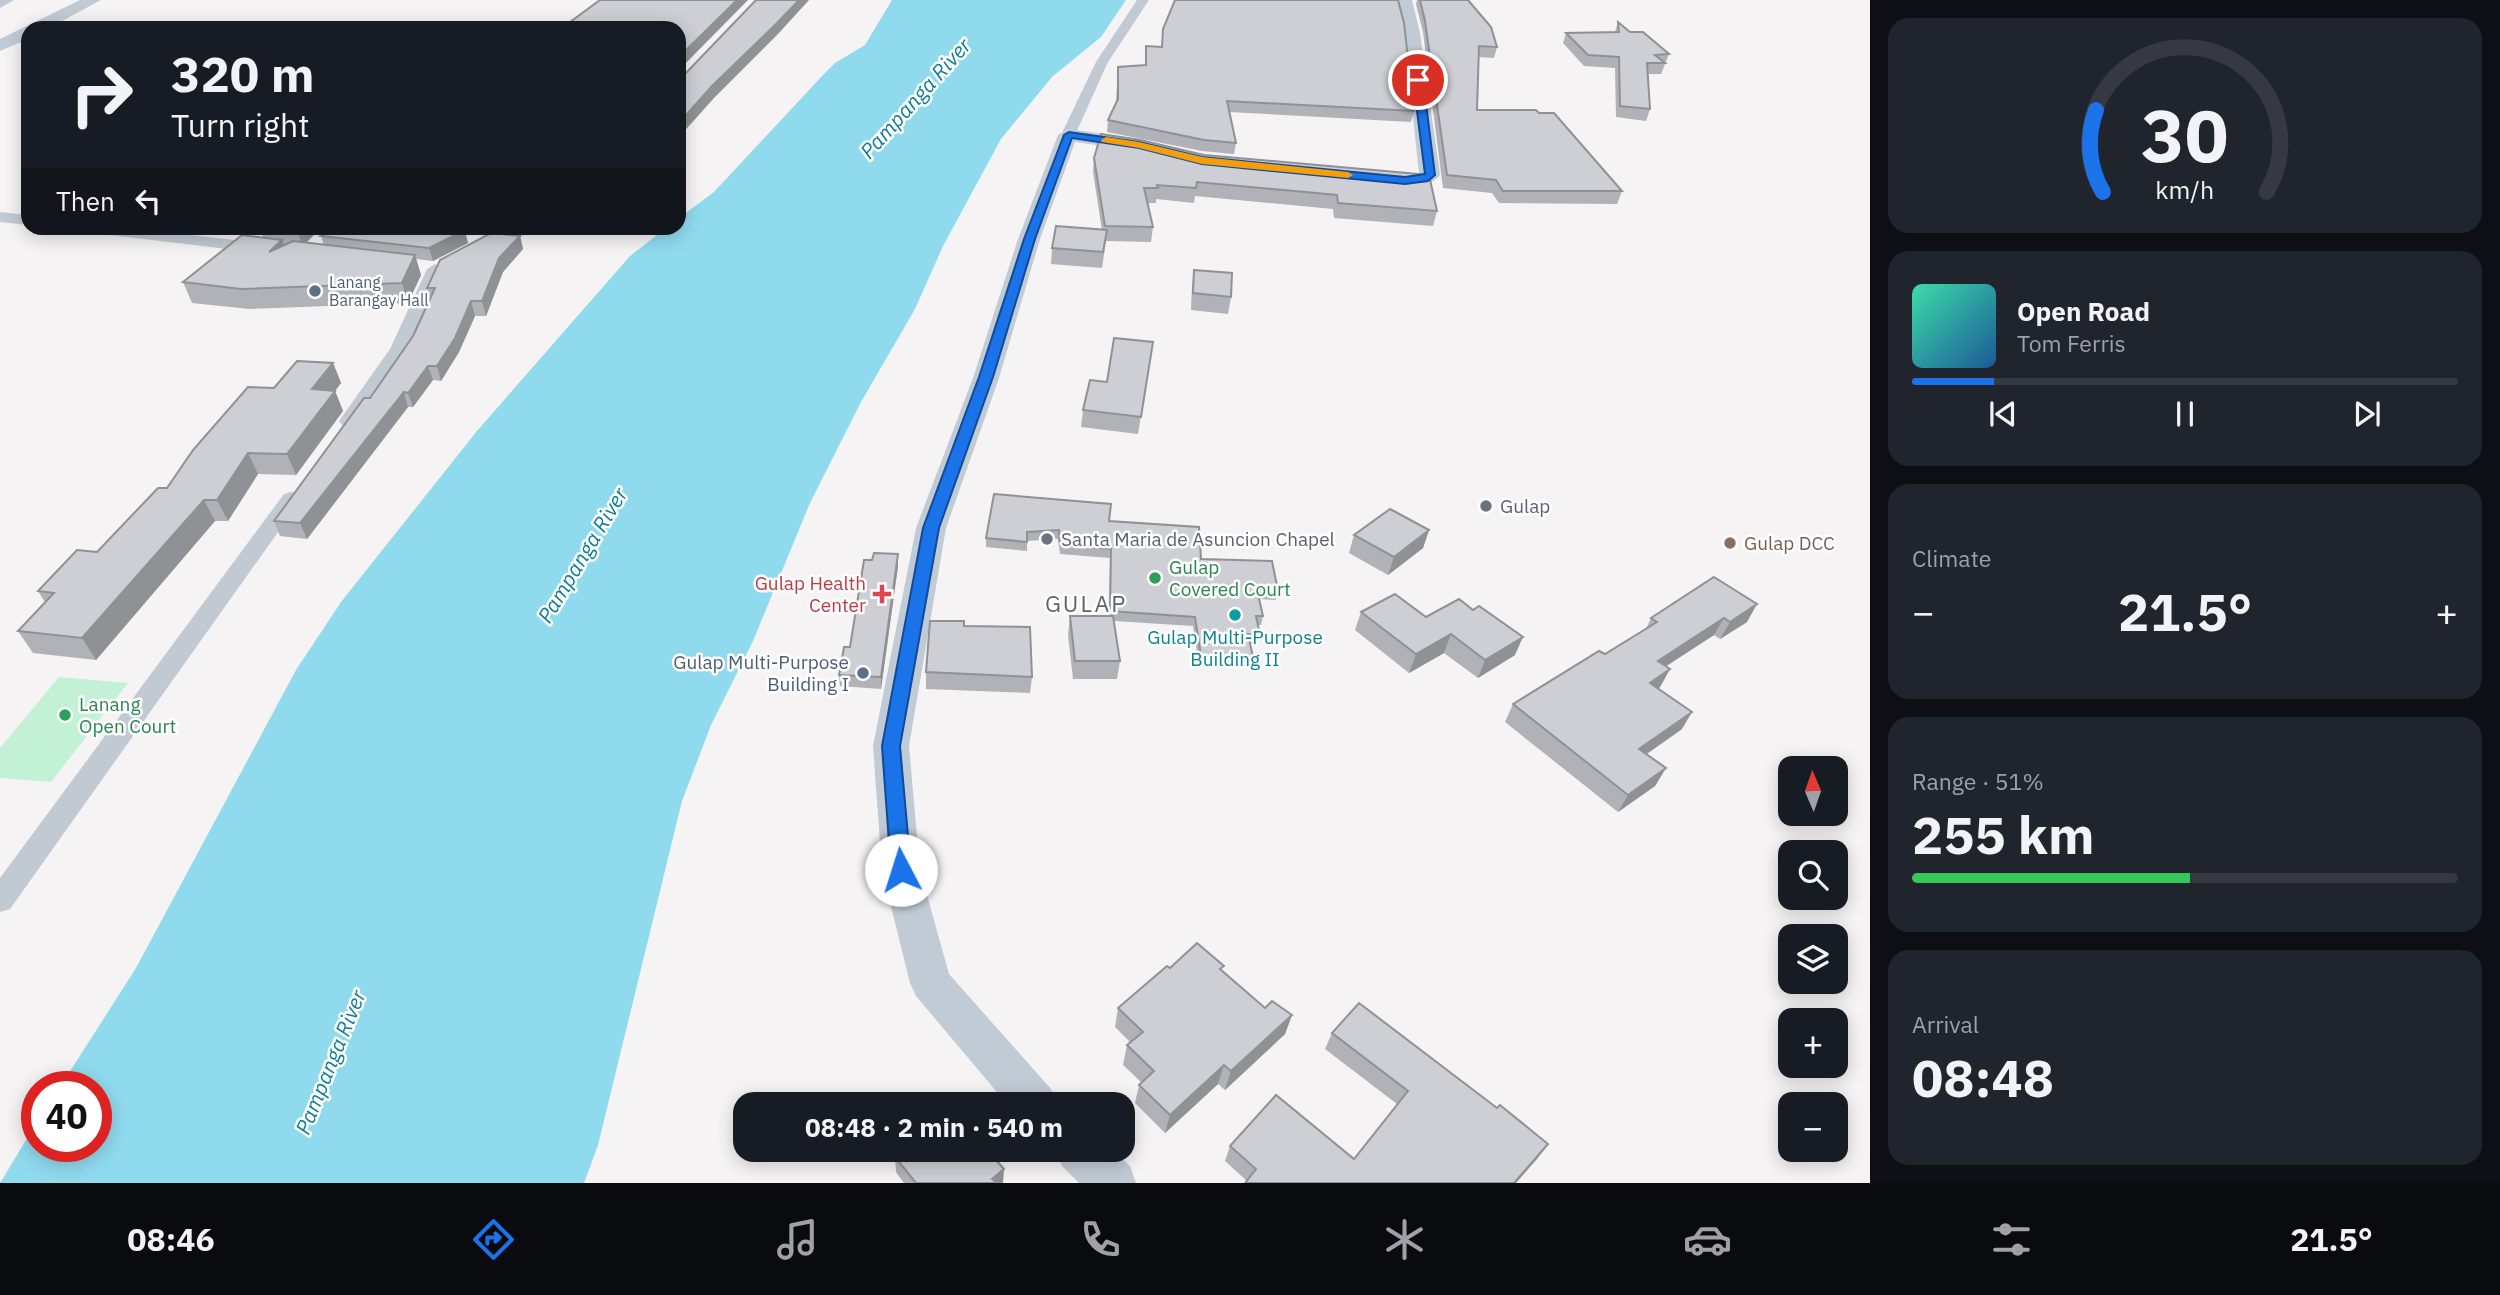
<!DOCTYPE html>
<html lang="en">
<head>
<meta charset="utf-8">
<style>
	:root { --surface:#171b24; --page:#20242c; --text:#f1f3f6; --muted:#9ea1a6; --line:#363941; --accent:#1a73e8 }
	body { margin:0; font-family:"IBM Plex Sans",sans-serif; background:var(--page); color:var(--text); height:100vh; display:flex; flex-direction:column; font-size:26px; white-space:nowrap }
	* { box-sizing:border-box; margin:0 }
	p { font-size:23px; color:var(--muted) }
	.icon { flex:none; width:38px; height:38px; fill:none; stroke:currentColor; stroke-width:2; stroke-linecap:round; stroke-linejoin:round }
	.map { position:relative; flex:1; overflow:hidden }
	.panel { display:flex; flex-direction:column; gap:18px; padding:18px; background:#0d0f14; width:630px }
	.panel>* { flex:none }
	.hud { position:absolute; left:21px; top:21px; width:665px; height:214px; border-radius:21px; box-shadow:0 4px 18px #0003; background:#171b24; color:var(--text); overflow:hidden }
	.needle { width:46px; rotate:358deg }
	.buttons { position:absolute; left:1778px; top:756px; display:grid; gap:14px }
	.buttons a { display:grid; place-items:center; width:70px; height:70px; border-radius:14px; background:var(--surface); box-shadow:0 4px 18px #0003; font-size:35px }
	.speed { position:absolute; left:21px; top:1071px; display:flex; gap:14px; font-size:35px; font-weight:700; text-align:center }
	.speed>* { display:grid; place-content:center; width:91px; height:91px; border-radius:50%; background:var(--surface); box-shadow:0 4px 18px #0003; line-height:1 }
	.speed .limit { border:10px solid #d22; background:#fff; color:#111 }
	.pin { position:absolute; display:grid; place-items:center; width:60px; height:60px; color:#fff; margin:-30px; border:4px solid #fff; border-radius:50%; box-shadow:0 2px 7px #0007 }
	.me { position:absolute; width:77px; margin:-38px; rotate:355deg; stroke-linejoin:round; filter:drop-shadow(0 0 5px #0008) }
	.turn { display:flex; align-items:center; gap:24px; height:147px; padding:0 35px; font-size:32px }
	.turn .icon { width:91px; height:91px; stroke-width:2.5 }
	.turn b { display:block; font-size:49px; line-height:60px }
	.then { display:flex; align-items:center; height:66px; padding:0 35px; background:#0003; gap:14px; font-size:26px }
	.big { font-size:52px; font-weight:700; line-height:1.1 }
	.panel .widget { flex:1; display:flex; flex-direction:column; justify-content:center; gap:10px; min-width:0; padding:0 24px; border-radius:21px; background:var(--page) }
	.panel .dial { align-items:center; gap:0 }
	.dial svg { height:182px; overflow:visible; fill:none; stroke:var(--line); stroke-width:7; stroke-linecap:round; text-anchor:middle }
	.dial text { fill:var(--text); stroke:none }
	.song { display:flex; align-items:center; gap:21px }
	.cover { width:84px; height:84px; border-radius:10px; background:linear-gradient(135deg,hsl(160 70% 55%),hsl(210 70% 35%)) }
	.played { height:7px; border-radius:4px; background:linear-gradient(90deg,var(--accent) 15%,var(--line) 15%) }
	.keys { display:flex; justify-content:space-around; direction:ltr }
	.heat { display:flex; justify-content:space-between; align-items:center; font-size:38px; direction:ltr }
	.charge { height:10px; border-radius:5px; background:linear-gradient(90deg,#34c759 51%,var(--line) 0) }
	.trip { position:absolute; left:733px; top:1092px; width:402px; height:70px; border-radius:21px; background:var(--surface); box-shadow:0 4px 18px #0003; font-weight:700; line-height:70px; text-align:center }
	.tabs { display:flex; height:112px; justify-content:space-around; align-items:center; background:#090b0e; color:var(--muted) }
	.tabs .icon { width:49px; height:49px }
	.tabs .on { color:var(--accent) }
	.tabs b { font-size:32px; color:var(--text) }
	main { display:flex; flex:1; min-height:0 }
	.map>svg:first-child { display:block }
	.green { fill:#c3f1d5 }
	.water { fill:#90daee }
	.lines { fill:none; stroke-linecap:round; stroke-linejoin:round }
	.street { fill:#c1cad2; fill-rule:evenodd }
	.secondary { fill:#c1cbd6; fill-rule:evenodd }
	.wall { fill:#b0b2b7 }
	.shaded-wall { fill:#909195 }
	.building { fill:#cdcfd5; stroke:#909195; stroke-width:2 }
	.route { fill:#1a73e8; stroke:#114b97; stroke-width:2 }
	.slow { fill:#f59e0b }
	.service-dot { fill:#5c6f8a; stroke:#fff; stroke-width:2.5 }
	.worship-dot { fill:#6b7280; stroke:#fff; stroke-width:2.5 }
	.education-dot { fill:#8d6e63; stroke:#fff; stroke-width:2.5 }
	.leisure-dot { fill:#2e9e5b; stroke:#fff; stroke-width:2.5 }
	.health-dot { fill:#e0444e; stroke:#fff; stroke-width:2.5 }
	.culture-dot { fill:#0f9aa8; stroke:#fff; stroke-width:2.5 }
	.labels { text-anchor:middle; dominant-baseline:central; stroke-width:5; stroke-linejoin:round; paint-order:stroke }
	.far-service-label { font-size:16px; fill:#4e5e75; stroke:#fff; text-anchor:start }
	.worship-label { font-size:19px; fill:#5b616d; stroke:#fff; text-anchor:start }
	.education-label { font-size:19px; fill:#785e54; stroke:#fff; text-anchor:start }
	.leisure-label { font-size:19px; fill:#27864d; stroke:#fff; text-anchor:start }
	.health-label { font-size:19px; fill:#be3a42; stroke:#fff; text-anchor:end }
	.culture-label { font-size:19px; fill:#0d838f; stroke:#fff }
	.service-label { font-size:19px; fill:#4e5e75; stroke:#fff; text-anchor:end }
	.water-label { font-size:21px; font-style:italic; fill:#0c7c9b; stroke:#fff }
	.quarter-label { font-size:23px; letter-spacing:2px; fill:#5f6368; stroke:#fff }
</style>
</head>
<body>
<main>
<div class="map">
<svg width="1870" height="1183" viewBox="0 0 1870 1183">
	<rect width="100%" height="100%" fill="#f5f3f3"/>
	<path class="green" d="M59,677L128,683L51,782L0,778V748Z"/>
	<path class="water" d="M892,0H1126L1101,37L1052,77L1001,139L943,246L915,309L861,402L810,503L753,641L711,725L682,801L598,1145L584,1183H0L37,1122V1146H96V1087H60L136,968L296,670L341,602L477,431L630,256L666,228H679V218L714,192L823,75L835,63L865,45Z"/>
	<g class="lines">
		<g class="street">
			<path d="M0,0H14L0,8Z"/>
			<path d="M1137,0H1149L1108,62L1075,135L1073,138H1063L1061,135L1096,62Z"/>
			<path d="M0,212L28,215V225L0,222Z"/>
			<path d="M86,228H130L261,243L269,248L261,253L94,233Z"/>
			<path d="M504,228H523L484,251H472L470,248Z"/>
			<path d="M435,264L443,269L408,349L356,425H342L339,421L390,349L427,269Z"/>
			<path d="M291,492L298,494L302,499L298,504L10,909L0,912V878L284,494Z"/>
		</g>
		<g class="secondary">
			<path d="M80,0H101L49,28H28V39L0,51V39Z"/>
			<path d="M1396,0H1412L1420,33L1440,175C1429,190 1399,188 1382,183L1379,179L1382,175L1419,173L1404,33Z"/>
			<path d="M1068,129L1141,139L1148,141L1151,145L1148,149L1141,151L1075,142L1040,239L999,378L946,528L909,746L920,870L949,974L1051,1089L1057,1104H1007L916,996L910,983L882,870L873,746L916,528L973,378L1018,239L1058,135Z"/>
			<path d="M1055,1150H1112L1130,1166L1136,1183H1079L1062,1166Z"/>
		</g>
	</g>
	<g class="wall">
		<path d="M1174,0H1398L1414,111L1411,122L1229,112L1236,143L1234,154L1202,151L1107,132L1108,120L1116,101L1118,67L1145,65L1146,46L1162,47L1163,29L1174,3Z"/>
		<path d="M1417,0H1468L1497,47L1494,58L1478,57L1477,110L1539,113L1622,191L1617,204L1499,203L1492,193L1443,188L1423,32L1416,4Z"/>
		<path d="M1618,22L1630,32L1669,54L1661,74H1648L1650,109L1646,121L1616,117L1615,68L1584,66L1563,43L1566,33L1615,32Z"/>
		<path d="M1101,134L1437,211L1433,226L1334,218L1333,209L1195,196L1194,203L1156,199V203H1147L1153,227L1151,242L1106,241L1102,268L1051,264L1052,248L1102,230L1093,172L1094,158Z"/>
		<path d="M260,228H321L306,242L324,245L321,236L465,232L468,243L433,261L416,259L421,275L408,303L250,309L192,303L183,282L263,237Z"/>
		<path d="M520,236L523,249L503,272L486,316H475L459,352L441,381L433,380L413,407H408L307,539L280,536L274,521L370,398L413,336L430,299L427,288Z"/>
		<path d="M1194,270L1231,297L1228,314L1191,310L1192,286Z"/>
		<path d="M1153,342L1138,434L1081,427L1083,410L1107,382Z"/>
		<path d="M333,363L341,383L335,391L343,411L296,475L258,474L228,521H215L96,660L33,653L18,631L45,602L38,591L97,552L274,388Z"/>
		<path d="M1109,521L1278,591L1276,600L1259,599L1263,616L1261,625H1258L1260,635L1257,644H1250L1253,657L1251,666L1199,665L1193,626L1114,621L1120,661L1117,679H1073L1068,635L1070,616H1109L1110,558L1060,554L1058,539L1027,541V551L986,547V538Z"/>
		<path d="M1429,530L1423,548L1388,575L1349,553L1354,535Z"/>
		<path d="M898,566L881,689L840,686L839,675L850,647Z"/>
		<path d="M1714,577L1747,622L1720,639L1714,635L1666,666L1670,669L1660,687L1658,688L1682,729L1647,754L1666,768L1655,786L1618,812L1505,722L1513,704L1605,654L1646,629L1651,618Z"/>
		<path d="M1361,612L1426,617L1515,655L1478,678L1444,653L1409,673L1355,630Z"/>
		<path d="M964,626L1032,677L1030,693L926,689V672Z"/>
		<path d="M1170,968L1222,971L1265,1008L1292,1015L1285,1034L1225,1090L1218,1084L1165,1133L1135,1103L1139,1085L1142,1083L1123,1065L1127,1045L1131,1043L1115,1027L1118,1008Z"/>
		<path d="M1332,1033L1537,1159L1247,1181L1225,1161L1230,1146L1354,1159L1397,1104L1325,1049Z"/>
		<path d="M895,1157L1003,1183H904L896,1172Z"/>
	</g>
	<g class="shaded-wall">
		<path d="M737,0H748L679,70V57Z"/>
		<path d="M799,0H809L778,34L714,98L680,136L679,123L712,86Z"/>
		<path d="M304,228H321L303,246L298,233Z"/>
		<path d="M454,228H469L465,232L468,243L433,261L429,248Z"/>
		<path d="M520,236L523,249L503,272L486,316L482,301L499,258Z"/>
		<path d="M282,240L289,259L269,252Z"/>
		<path d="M415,255L421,275L408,303L402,283Z"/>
		<path d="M471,301L475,316L459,352L441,381L437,366Z"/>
		<path d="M333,363L341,383L320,410L312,389Z"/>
		<path d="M428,366L433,380L413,407L408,393Z"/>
		<path d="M335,391L343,411L296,475L287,454Z"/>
		<path d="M404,392L408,407L307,539L300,523Z"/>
		<path d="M248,453L258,474L228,521L217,500Z"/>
		<path d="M204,500L215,521L96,660L82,638Z"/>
		<path d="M1429,530L1423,548L1388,575L1394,557Z"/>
		<path d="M898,554V566L881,689V677Z"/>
		<path d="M1757,604L1747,622L1720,639L1730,622Z"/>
		<path d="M1724,618L1714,635L1648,678L1658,661Z"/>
		<path d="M1451,634L1444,653L1409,673L1416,654Z"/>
		<path d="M1523,637L1515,655L1478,678L1485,660Z"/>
		<path d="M1670,669L1660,687L1641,701L1650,683Z"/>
		<path d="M1692,712L1682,729L1629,766L1639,749Z"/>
		<path d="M1666,768L1655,786L1618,812L1628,795Z"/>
		<path d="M1292,1015L1285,1034L1225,1090L1231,1071Z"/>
		<path d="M1224,1065L1218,1084L1165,1133L1170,1115Z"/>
		<path d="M1548,1144L1537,1159L1516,1183H1514Z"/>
		<path d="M1004,1169L1003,1183H992V1179Z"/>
	</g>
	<g class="building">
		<path d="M600,0H737L679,57V28H562Z"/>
		<path d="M756,0H799L777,23L712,86L679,123V76L684,75Z"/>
		<path d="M1175,0H1398L1404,23L1414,111L1227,101L1236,143L1204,140L1108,120L1118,99V67L1146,65V46L1162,47L1163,29Z"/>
		<path d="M1420,0H1468L1491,27L1497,47L1479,46L1477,110H1536L1539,113H1554L1622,191H1503L1496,180L1447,175L1425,21Z"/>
		<path d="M1618,22L1630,32H1643L1669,54L1655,55L1665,63H1647L1650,109L1620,106L1619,57L1588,55L1566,33L1619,32Z"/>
		<path d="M1101,134L1140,140L1204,155L1429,175L1437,211L1338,203L1337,195L1197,182L1196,188L1157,185L1158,188H1144L1153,227L1105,226L1094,158Z"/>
		<path d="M1056,226L1107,230L1103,252L1052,248Z"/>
		<path d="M260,228H304L298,233Z"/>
		<path d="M339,228H454L453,229L465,230L429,248L321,236Z"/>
		<path d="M491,233L520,236L499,258L482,301H471L455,338L437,366H428L408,393L404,392L300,523L274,521L364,398H370L413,336L435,288H427L440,260Z"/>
		<path d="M242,235L282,240L269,252L293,241L415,255L402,283L241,289L183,282Z"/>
		<path d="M1194,270L1232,273L1231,297L1193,293Z"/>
		<path d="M1114,338L1153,342L1141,417L1083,410L1090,380L1107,382Z"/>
		<path d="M297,361L333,363L312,389L335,391L287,454L248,453L217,500H204L82,638L18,631L54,593L38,591L77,550L97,552L158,488H167L193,450L248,387L274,388Z"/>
		<path d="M994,494L1111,504L1109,521L1199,527L1201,559L1272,561L1278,591L1257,590L1263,616H1256L1260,635L1248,634L1253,657L1201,656L1195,617L1110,611L1111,549L1060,545L1059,530L1027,532V542L986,538Z"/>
		<path d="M1390,509L1429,530L1394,557L1354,535Z"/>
		<path d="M874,553L898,554L881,677L839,675L844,647H850L864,560H872Z"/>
		<path d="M1714,577L1757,604L1730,622L1724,618L1658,661L1670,669L1650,683L1692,712L1639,749L1666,768L1628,795L1513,704L1599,651L1605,654L1657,622L1651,618Z"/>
		<path d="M1395,594L1426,617L1459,599L1473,610L1479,606L1523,637L1485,660L1451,634L1416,654L1361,612Z"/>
		<path d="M1070,616H1113L1120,661H1075Z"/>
		<path d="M930,621H964V626L1030,627L1032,677L926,672Z"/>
		<path d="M1197,943L1224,966L1220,969L1265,1008L1272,1001L1292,1015L1231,1071L1224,1065L1170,1115L1139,1085L1154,1071L1127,1045L1143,1032L1118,1008L1167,966L1170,968Z"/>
		<path d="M1359,1003L1497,1108L1500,1105L1548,1144L1514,1183H1245L1256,1169L1230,1146L1276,1095L1354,1159L1408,1091L1332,1033Z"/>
		<path d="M904,1150H987L1004,1169L992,1179L997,1183H916L895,1157Z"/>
	</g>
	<path class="route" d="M1418,78L1423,80L1435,175L1428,181L1405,184L1202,164L1139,148L1072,138L1035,239L993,377L939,528L900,746L911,870L908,876L901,878L894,876L891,870L882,746L923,528L979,377L1024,239L1064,135L1069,132L1139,142L1202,157L1405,177L1425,174L1413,80Z"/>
	<path class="slow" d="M1106,137L1139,142L1202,157L1348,172L1353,175L1348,178L1202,164L1139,148L1102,142L1101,140Z"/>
	<g class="service-dot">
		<circle cx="315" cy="291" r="7"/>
		<circle cx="863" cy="673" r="7"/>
	</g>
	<g class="worship-dot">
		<circle cx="1486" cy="506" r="7"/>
		<circle cx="1047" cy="539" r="7"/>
	</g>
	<circle class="education-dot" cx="1730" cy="543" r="7"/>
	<g class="leisure-dot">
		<circle cx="1155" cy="578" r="7"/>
		<circle cx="65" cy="715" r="7"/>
	</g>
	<path class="health-dot" d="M878.5 583.5h7v7h7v7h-7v7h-7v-7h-7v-7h7z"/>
	<circle class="culture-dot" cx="1235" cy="615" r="7"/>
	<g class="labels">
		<g class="far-service-label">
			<text x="329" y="282">Lanang<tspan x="329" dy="18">Barangay Hall</tspan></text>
		</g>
		<g class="worship-label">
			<text x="1500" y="506">Gulap</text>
			<text x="1061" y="539">Santa Maria de Asuncion Chapel</text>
		</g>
		<g class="education-label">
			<text x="1744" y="543">Gulap DCC</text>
		</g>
		<g class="leisure-label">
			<text x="1169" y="567">Gulap<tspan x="1169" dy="22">Covered Court</tspan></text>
			<text x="79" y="704">Lanang<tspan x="79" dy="22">Open Court</tspan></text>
		</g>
		<g class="health-label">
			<text x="866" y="583">Gulap Health<tspan x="866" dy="22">Center</tspan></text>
		</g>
		<g class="culture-label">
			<text x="1235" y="637">Gulap Multi-Purpose<tspan x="1235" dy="22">Building II</tspan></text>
		</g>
		<g class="service-label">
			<text x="849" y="662">Gulap Multi-Purpose<tspan x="849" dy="22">Building I</tspan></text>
		</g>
		<g class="water-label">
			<text transform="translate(915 98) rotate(-48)">Pampanga River</text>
			<text transform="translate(582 555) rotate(-59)">Pampanga River</text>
			<text transform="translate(330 1062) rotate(-68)">Pampanga River</text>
		</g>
		<g class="quarter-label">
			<text x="1086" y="603">GULAP</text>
		</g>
	</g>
</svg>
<div class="buttons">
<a><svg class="needle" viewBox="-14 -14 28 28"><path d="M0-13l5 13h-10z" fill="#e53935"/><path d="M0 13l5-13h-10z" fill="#9ea1a6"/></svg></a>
<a><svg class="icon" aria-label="search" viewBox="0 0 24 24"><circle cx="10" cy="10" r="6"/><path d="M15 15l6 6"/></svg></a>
<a><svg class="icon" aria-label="layers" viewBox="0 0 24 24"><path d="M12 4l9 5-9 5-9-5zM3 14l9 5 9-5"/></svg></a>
<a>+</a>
<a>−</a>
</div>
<div class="speed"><div class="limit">40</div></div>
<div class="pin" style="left:1418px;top:80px;background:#d93025"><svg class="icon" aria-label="arrive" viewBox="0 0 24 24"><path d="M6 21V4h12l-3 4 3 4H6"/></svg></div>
<svg class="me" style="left:901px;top:870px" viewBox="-20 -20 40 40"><circle r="19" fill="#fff"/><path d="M0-13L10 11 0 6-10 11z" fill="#1a73e8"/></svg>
<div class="trip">08:48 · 2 min · 540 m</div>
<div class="hud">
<div class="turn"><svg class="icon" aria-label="right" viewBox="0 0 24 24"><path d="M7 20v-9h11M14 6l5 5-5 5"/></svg><div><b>320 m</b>Turn right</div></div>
<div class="then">Then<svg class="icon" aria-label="left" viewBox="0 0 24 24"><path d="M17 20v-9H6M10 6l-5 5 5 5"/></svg></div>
</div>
</div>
<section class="panel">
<div class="widget dial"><svg viewBox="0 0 100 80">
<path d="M14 69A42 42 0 1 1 86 69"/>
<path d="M14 69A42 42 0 0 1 11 33" stroke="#1a73e8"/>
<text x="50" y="56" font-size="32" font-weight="700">30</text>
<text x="50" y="72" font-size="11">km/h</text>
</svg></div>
<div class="widget">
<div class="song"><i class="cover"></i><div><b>Open Road</b><p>Tom Ferris</p></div></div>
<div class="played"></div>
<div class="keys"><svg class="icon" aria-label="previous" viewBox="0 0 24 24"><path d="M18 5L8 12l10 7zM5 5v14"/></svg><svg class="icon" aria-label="pause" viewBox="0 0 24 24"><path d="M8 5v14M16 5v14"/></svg><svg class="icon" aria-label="next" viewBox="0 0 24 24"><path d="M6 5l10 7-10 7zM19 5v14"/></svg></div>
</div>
<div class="widget"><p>Climate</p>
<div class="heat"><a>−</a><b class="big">21.5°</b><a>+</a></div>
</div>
<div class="widget"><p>Range · 51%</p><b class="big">255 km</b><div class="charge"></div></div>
<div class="widget"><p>Arrival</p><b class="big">08:48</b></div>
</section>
</main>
<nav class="tabs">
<b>08:46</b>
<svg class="icon on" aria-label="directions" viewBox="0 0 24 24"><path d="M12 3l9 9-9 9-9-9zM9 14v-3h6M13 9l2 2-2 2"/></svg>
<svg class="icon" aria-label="music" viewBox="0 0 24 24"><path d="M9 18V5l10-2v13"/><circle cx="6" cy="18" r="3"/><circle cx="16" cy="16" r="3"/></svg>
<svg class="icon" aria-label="phone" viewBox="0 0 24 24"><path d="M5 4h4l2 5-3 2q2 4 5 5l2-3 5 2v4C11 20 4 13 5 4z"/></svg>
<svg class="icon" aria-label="climate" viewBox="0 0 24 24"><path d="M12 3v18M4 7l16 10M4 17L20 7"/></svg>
<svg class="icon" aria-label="car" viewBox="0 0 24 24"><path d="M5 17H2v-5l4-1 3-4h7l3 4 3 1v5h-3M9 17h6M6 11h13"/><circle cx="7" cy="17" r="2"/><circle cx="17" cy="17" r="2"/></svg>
<svg class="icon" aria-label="filters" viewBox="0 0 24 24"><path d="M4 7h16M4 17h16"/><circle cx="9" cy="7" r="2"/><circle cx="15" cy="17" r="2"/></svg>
<b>21.5°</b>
</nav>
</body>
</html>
